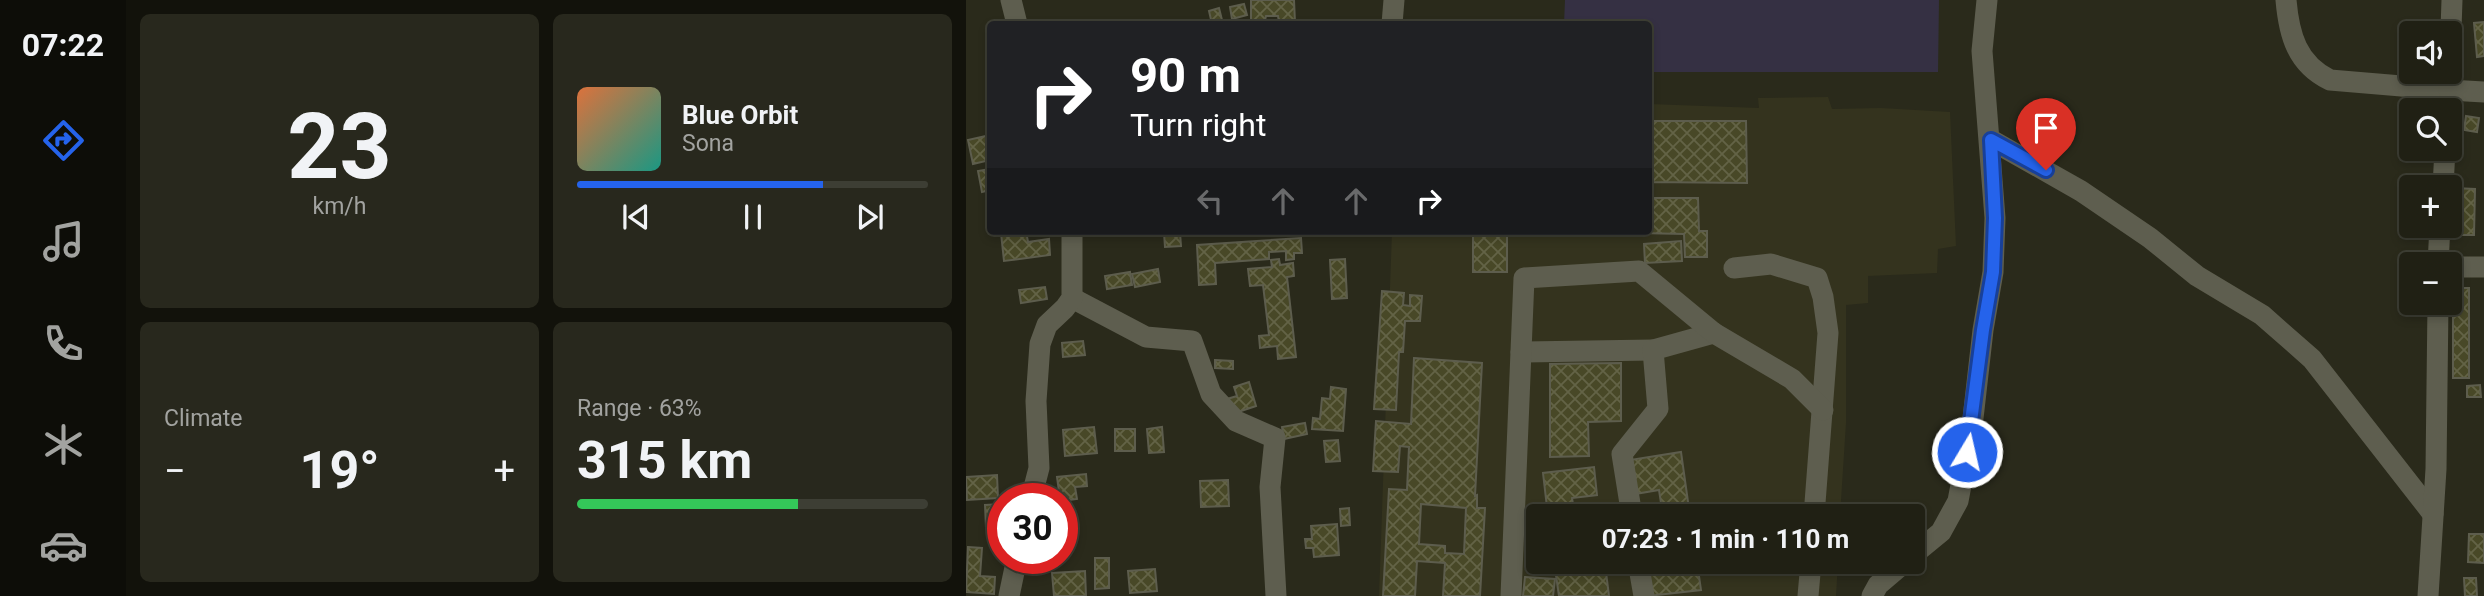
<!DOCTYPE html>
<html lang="en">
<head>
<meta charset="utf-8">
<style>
	:root { --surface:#202014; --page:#28281d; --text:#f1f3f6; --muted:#a2a3a0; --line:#3d3e34; --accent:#2563eb }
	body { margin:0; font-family:Roboto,sans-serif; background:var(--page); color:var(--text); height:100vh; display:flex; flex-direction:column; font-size:26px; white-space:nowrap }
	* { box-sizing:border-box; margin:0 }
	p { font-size:23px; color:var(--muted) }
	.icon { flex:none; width:38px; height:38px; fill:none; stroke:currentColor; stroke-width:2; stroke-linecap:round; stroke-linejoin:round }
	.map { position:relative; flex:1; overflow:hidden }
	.sheet { display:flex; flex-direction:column; gap:14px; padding:14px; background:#12120b; width:840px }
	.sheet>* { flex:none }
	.top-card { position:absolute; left:21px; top:21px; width:665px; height:214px; border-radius:7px; box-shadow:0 4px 10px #0003,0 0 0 2px var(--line); background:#202124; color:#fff; overflow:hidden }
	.fabs { position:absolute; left:1433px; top:21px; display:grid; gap:14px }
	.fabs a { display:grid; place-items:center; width:63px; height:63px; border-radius:7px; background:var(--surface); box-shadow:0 4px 10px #0003,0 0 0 2px var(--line); font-size:35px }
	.speed { position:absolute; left:21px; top:483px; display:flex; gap:14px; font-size:35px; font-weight:700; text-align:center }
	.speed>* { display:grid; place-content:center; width:91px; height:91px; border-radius:50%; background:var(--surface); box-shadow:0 4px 10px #0003,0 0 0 2px var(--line); line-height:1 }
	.speed .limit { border:10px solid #d22; background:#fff; color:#111 }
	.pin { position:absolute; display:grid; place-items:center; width:60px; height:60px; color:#fff; margin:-72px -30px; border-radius:50% 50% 50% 0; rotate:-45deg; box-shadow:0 0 7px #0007 }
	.pin .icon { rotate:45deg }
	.me { position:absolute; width:77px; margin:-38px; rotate:9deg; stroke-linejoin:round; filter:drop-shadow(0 0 5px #0008) }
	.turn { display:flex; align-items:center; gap:24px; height:147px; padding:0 28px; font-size:32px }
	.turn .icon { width:91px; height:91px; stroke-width:2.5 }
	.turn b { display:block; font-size:49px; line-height:60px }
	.lanes { display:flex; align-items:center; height:66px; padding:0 28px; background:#0003; justify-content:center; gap:35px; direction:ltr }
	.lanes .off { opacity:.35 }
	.big { font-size:52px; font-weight:700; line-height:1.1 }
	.sheet .tile { flex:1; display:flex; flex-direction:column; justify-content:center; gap:10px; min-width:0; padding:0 24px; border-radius:10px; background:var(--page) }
	.sheet .dial { align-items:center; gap:0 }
	.dial b { font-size:91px; line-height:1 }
	.song { display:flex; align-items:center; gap:21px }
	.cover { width:84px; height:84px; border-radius:10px; background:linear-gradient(135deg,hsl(20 70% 55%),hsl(170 70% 35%)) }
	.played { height:7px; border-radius:4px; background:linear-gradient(90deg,var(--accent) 70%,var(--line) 70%) }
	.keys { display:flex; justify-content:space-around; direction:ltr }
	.heat { display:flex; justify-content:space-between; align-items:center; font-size:38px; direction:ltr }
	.charge { height:10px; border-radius:5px; background:linear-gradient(90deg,#34c759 63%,var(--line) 0) }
	.sheet .tiles { flex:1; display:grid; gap:14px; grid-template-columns:repeat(2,1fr) }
	.trip { position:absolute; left:560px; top:504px; width:399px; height:70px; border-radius:7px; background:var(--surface); box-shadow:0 4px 10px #0003,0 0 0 2px var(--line); font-weight:700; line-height:70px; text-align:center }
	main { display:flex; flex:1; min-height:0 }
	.menu { display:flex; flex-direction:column; width:126px; justify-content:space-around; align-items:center; background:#0d0d08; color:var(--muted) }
	.menu .icon { width:49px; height:49px }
	.menu .active { color:var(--accent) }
	.menu b { font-size:32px; color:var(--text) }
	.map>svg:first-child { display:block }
	.built { fill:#34331e }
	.pitch { fill:#353043 }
	.building { fill:url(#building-cross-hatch); stroke:#5d5d4d; stroke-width:2; fill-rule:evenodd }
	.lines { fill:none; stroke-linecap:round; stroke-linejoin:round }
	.minor { stroke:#5e5e4f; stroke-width:21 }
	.route-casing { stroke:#184099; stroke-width:18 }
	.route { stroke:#2563eb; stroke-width:12 }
</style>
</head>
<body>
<main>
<nav class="menu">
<b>07:22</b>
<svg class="icon active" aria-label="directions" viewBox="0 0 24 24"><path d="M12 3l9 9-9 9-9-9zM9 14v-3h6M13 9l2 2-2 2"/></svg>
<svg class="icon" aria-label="music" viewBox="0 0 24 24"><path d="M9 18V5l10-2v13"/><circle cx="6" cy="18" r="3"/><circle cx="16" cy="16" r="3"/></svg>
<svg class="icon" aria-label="phone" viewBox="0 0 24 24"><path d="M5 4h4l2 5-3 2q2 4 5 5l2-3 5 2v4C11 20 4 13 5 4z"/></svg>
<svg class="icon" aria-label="climate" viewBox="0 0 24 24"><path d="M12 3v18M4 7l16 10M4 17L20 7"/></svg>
<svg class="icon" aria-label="car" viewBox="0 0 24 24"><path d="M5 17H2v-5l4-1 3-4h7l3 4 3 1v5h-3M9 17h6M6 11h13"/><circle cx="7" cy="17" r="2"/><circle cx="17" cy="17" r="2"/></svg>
</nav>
<section class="sheet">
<div class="tiles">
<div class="tile dial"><b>23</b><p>km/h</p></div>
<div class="tile">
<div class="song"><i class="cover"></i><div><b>Blue Orbit</b><p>Sona</p></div></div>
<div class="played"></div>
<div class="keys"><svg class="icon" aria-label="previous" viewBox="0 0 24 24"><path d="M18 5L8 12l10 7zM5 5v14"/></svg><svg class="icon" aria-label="pause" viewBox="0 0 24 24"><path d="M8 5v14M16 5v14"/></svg><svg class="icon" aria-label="next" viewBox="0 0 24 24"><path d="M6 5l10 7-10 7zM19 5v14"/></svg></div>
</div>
<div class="tile"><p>Climate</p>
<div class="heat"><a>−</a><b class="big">19°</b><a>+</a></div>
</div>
<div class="tile"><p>Range · 63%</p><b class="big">315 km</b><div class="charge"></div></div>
</div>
</section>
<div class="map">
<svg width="1518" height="596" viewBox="0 0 1518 596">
	<defs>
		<pattern id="building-cross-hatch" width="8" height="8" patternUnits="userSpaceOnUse" patternTransform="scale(1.75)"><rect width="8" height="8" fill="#484827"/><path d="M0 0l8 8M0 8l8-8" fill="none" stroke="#636346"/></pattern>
	</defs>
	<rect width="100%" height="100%" fill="#2a2a1b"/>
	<path class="built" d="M862,97L866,109L915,108L984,112L990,246L972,249L971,273L902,276V303L880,305V423L874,516H572V562H872L870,596H413L426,231H682L683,104L793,108L792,98Z"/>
	<path class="pitch" d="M599,0H973L972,72H683L682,24H598Z"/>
	<g class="building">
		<path d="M285,0H328L329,22H313L312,16H300L299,20L285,21Z"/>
		<path d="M278,4L281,15L266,19L264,7Z"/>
		<path d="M253,8L257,24H246L243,11Z"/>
		<path d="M1518,22V56L1511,57L1508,23Z"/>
		<path d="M1500,116L1513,118L1511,132L1498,130Z"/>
		<path d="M682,121H780L781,183L684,182L685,198H732L733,231H741V257H719L718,234L674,233V231H682Z"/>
		<path d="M24,135V160L7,164L2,140Z"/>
		<path d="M24,169V190L16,192L12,171Z"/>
		<path d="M1488,188L1509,189L1508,235H1488Z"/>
		<path d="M60,231L62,242L83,239L84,255L38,261L35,233Z"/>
		<rect x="507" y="231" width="34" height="41"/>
		<path d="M214,232L215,246L199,247L198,233Z"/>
		<path d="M335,238L336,253H328V259L320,260V251L303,252V259L249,263L250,284L233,285L231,245Z"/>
		<path d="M715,241L716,261L679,263L678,244Z"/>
		<path d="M313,259L314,265L327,263L328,276L321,277L330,357L312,359L311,346L294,348L293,336L303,335L297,285L284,286L282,269L306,267L305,260Z"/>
		<path d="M379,259L381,298L366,299L364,260Z"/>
		<path d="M192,269L194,282L169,287L166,274Z"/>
		<path d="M164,272L166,285L141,289L139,276Z"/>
		<path d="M79,287L81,299L55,303L53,290Z"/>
		<rect x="1487" y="288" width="16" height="90"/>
		<path d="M416,291L438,293L437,305L444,306V295L456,296L454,321H439L437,352H433L430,410L408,409Z"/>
		<path d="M117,341L119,355L97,357L96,343Z"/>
		<path d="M448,358L516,363L509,496L511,495V508H519L514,596H477L479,563L451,561L449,596H417L423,489L441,490L443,447L434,446L432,472L407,471L410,421L445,424ZM455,504L500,508L498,554L479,553V546L453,544Z"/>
		<path d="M249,360L267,361V369L249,368Z"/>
		<path d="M655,363V421L622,422L623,456L584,457V364Z"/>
		<path d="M283,382L290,406L266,414L261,399L271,396L268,387Z"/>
		<path d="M1514,385L1515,397H1501V386Z"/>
		<path d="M365,387L380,389L377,431L346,429L347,418L354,419L356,398L364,399Z"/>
		<path d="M339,423L341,434L318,439L316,427Z"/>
		<path d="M128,427L131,453L99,456L97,430Z"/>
		<path d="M196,427L198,452L183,453L181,429Z"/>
		<rect x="149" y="429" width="20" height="22"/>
		<path d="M372,440L374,461L360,462L358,441Z"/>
		<path d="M715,452L724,516H697L693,490L669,494L664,460Z"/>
		<path d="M628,467L631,495L606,498L609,516H582L577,473Z"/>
		<path d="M120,474L121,486L109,487L111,499L96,501L94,499L91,477Z"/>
		<path d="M31,475L32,498L1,500L0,477Z"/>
		<path d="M262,480L263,506L235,507L234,481Z"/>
		<path d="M37,504V527L20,528L19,505Z"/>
		<path d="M383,508L384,525L375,526L374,509Z"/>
		<path d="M371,524L373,555L348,557L347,548H340L339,539H346L345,526Z"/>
		<path d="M1503,534H1518V563L1502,562Z"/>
		<path d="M2,547L16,548L14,576L29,577L28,594L0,592Z"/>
		<path d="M129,558H143V588L129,589Z"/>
		<path d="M588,562H614L616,575L640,572L643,596H593Z"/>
		<path d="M704,562H731L735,590L682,596L679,568L704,564Z"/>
		<path d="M189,569L191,591L164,593L162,571Z"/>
		<path d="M119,571L120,596H88L86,573Z"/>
		<path d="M559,577L589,579L587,596H557Z"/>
		<path d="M1498,578H1510L1511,596H1499Z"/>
	</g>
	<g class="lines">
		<g class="minor">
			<path d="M45,0L51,24"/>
			<path d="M1320,0C1323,35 1331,64 1364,80L1483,90L1482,110"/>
			<path d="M426,24L428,0"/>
			<path d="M1484,59L1486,0"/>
			<path d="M1483,78V90L1518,92"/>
			<path d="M1025,140L1115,191L1184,238L1231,276L1296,315L1346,359L1467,514"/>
			<path d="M1477,187L1479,149"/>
			<path d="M1472,264L1474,226"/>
			<path d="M1484,267H1518"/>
			<path d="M768,268L805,264L851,278L857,297L862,333L848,516"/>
			<path d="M106,298L180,337L226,341L245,394L270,421L309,438L304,487L310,596"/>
			<path d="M555,352L687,350"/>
			<path d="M65,499L73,468L70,401L74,344L81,325L99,308L106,298V231"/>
			<path d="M666,516L656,454L692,409L687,350L748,333"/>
			<path d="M947,555L975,532L992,501L1006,427L1017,330L1027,272L1029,218L1016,51L1021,0"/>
			<path d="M672,562L678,596"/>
			<path d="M43,596L51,558"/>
			<path d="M545,596L558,278L673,271L748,333L826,379L857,410"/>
			<path d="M842,596L845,562"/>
			<path d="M906,596L912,585L939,562"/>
			<path d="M1462,596L1470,469L1472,303"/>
		</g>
	</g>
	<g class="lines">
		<g class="route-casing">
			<path id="route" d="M1001,452L1017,330L1027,272L1029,218L1025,140L1080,170"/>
		</g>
		<use href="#route" class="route"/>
	</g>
</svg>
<div class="fabs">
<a><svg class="icon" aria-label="sound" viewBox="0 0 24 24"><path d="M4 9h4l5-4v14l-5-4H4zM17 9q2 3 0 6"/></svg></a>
<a><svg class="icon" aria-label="search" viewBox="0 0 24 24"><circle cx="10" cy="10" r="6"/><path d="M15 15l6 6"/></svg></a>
<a>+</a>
<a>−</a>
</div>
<div class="speed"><div class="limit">30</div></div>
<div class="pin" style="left:1080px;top:170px;background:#d93025"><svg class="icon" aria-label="arrive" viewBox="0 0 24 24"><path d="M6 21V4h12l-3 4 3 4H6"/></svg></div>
<svg class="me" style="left:1001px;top:452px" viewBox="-20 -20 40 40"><circle r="17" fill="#2563eb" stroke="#fff" stroke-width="3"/><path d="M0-11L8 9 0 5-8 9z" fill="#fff"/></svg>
<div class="trip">07:23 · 1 min · 110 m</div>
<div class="top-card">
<div class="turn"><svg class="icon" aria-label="right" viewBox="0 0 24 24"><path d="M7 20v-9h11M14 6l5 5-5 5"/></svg><div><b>90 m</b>Turn right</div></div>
<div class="lanes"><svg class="icon off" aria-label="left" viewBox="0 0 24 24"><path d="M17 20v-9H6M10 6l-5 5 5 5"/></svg><svg class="icon off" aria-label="ahead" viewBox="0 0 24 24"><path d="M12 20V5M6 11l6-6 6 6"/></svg><svg class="icon off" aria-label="ahead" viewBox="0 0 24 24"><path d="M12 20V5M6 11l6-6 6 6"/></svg><svg class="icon" aria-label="right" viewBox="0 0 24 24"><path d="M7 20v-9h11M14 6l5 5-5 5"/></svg></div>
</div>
</div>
</main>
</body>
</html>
